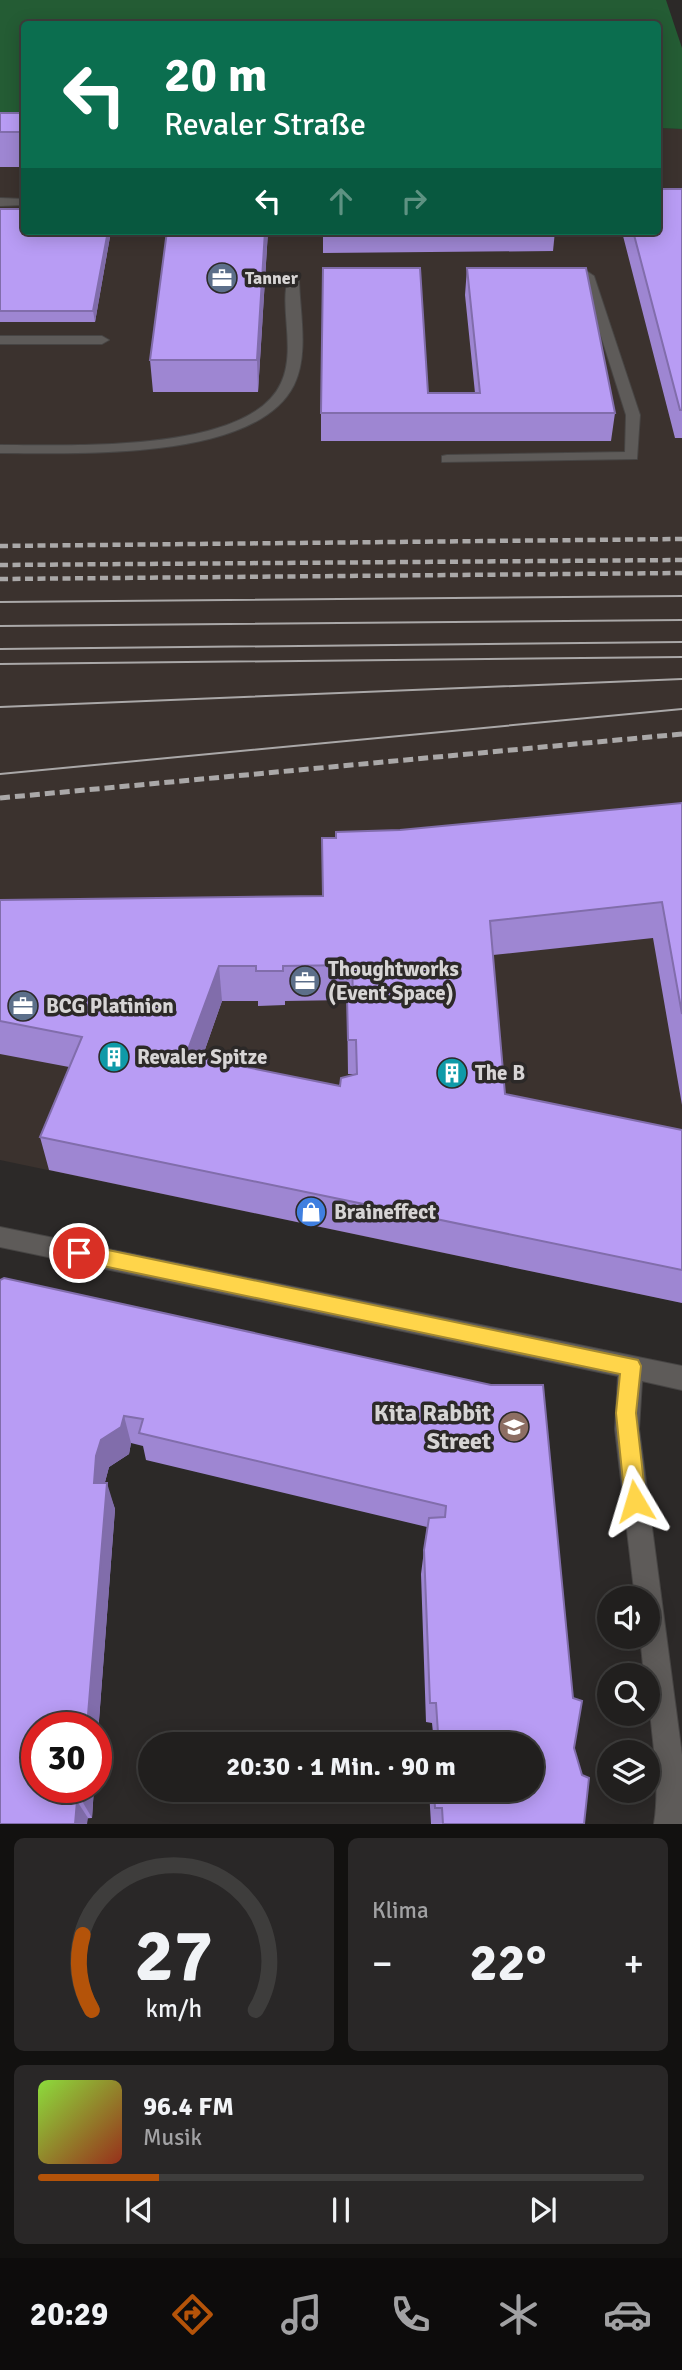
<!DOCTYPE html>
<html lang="de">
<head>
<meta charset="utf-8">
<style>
	:root { --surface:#211f1e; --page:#292727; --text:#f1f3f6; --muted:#a2a2a4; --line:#3e3d3c; --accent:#b45309 }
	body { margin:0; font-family:Signika,sans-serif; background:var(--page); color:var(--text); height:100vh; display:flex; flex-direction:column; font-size:26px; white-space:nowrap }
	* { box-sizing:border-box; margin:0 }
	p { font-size:23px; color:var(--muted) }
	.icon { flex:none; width:38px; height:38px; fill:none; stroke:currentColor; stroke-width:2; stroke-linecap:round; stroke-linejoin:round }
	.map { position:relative; height:1824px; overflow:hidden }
	.panel { display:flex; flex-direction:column; gap:14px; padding:14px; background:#121110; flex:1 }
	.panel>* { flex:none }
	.banner { position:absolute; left:21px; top:21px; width:640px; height:214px; border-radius:7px; box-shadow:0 4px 18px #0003,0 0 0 2px var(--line); background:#0b6e4f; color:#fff; overflow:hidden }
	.tools { position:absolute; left:597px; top:1586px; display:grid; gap:14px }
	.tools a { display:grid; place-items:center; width:63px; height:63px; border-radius:50%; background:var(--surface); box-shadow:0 4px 18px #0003,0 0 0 2px var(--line); font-size:35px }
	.speed { position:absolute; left:21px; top:1712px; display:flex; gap:14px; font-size:35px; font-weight:700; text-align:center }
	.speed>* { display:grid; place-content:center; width:91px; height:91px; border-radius:50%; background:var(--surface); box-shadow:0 4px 18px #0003,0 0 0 2px var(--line); line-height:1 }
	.speed .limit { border:10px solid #d22; background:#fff; color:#111 }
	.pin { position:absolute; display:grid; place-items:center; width:60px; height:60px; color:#fff; margin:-30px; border:4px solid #fff; border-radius:50%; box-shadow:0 2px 7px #0007 }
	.me { position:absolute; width:77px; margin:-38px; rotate:353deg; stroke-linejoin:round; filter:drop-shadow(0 0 5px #0008) }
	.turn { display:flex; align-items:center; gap:24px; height:147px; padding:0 28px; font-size:32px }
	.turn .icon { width:91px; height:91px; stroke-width:2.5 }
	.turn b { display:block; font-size:49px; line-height:60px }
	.lanes { display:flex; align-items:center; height:66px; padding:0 28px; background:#0003; justify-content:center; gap:35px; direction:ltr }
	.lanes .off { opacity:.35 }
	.big { font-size:52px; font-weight:800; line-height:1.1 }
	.panel .widget { flex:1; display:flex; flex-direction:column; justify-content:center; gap:10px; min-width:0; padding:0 24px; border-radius:10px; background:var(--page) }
	.panel .dial { align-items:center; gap:0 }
	.dial svg { height:182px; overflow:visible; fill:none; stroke:var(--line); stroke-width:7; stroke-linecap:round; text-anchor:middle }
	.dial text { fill:var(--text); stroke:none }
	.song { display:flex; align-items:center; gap:21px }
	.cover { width:84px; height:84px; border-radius:10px; background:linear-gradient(135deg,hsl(90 70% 55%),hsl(10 70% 35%)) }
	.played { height:7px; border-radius:4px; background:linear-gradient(90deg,var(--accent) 20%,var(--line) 20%) }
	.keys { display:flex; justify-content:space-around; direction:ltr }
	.heat { display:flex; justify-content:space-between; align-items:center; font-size:38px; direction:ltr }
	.panel .tiles { flex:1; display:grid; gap:14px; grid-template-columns:1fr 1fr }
	.widget:last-child { grid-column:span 2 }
	.trip { position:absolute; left:138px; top:1732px; width:406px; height:70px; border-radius:35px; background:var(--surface); box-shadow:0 4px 18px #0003,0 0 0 2px var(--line); font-weight:800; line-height:70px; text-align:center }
	.tab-bar { display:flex; height:112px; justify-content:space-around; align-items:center; background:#0d0c0c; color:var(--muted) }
	.tab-bar .icon { width:49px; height:49px }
	.tab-bar .selected { color:var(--accent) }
	.tab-bar b { font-size:32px; color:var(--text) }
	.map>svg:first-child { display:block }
	.built { fill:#3b322e }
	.green { fill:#245c34 }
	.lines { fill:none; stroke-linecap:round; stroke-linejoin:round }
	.service-casing { stroke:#474544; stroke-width:2 }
	.minor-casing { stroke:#474544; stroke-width:2 }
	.service { fill:#5e5b59; fill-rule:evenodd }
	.minor { fill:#5e5b59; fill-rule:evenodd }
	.tram { stroke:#aaa8a8; stroke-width:2 }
	.rail-far1 { stroke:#aaa8a8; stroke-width:4.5; stroke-dasharray:8 4.5; stroke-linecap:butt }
	.rail { stroke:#aaa8a8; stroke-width:5; stroke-dasharray:10 5; stroke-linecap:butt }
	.wall { fill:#9e86d2; fill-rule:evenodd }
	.shaded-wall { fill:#816dab }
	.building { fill:#b89cf4; stroke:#816dab; stroke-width:2; fill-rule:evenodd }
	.route { fill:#ffd54a; stroke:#a68a30; stroke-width:2 }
	.labels { text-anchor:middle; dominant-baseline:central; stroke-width:7; stroke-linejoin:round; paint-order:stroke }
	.far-poi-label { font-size:18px; font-weight:bold; fill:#d7d5d5; stroke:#2c2928; text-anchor:start }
	.poi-label { font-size:21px; font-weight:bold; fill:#d7d5d5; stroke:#2c2928; text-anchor:start }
	.near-poi-label { font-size:24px; font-weight:bold; fill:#d7d5d5; stroke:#2c2928; text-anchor:end }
</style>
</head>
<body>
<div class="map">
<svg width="682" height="1824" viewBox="0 0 682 1824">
	<rect width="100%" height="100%" fill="#2c2928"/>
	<path class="built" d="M658,128L682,129V1303L0,1160V132H24V231H658Z"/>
	<path class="green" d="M0,0H666L682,48V129L658,128V24H24V132H0Z"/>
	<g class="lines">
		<g class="service-casing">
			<g id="service">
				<path d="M0,198L24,199V205L0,206Z"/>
				<path d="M588,272L594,276L640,415L637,459L442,462V456L447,455L625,452L626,415L582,276Z"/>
				<path d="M289,277L299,280C300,313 309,355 294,385C256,462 74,453 0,453V445C67,445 249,454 281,383C297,349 278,304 289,277Z"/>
				<path d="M0,336H102L109,340L102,344H0Z"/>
			</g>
		</g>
		<g class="minor-casing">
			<path id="minor" d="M0,1227L682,1366V1390L642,1381L639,1429L682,1755V1824H654C662,1774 648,1725 648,1675H644L640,1636H648V1598H635L615,1429L618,1376L0,1247Z"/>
		</g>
		<use href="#service" class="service"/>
		<use href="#minor" class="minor"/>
		<g class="tram">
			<path d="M0,602L682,596"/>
			<path d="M0,626L682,620"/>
			<path d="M0,649L682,642"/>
			<path d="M0,664L682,657"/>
			<path d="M0,707L682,679"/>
			<path d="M0,774L682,709"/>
		</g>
		<g class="rail-far1">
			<path d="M0,546L682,539"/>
			<path d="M0,565L682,560"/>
			<path d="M0,579L682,573"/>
		</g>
		<path class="rail" d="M0,798L682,734"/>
	</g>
	<g class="wall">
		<rect x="0" y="113" width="24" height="54"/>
		<path d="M682,189V438H675L622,232H600V231H658Z"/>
		<path d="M0,209L24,231H111L95,322H0Z"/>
		<path d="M167,231H268L258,392H153L150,360Z"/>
		<path d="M323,231H555L553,251L323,253Z"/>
		<path d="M467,268L615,413L611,441H321V413L428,393H475L465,295Z"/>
		<path d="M682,803V1105L653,938L493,955L505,1094L682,1130V1303L49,1170L40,1137L69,1067L0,1054V900L323,896L336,838L400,830ZM347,1000L348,1074H355L340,1086L202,1058L222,1001H258V1006L285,1005V1001Z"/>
		<path d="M0,1280L491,1385L574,1748L584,1824H431L429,1790H532V1745H429L431,1733H433L432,1723L426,1722L421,1574L427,1527L146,1460L143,1446L131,1443L129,1454L109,1467L105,1482L115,1509L96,1760V1727L37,1787H94L92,1818L0,1824Z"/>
	</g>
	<g class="shaded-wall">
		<path d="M108,231H111L95,322L93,311Z"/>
		<path d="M265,231H268L258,392L257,360Z"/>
		<path d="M219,966L222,1001L191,1089L186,1055Z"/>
		<path d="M124,1416L131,1443L129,1454L109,1467L105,1482L103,1509L94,1483L96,1456L101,1440Z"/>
		<path d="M107,1483L115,1509L96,1760V1727H87Z"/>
		<path d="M83,1787H94L92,1818L82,1801Z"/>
		<path d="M77,1801L88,1818L87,1824H75Z"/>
	</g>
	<g class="building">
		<rect x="0" y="113" width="24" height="19"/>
		<path d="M658,189H682V410H680L633,231H658Z"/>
		<path d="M0,209H24V231H108L93,311H0Z"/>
		<path d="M167,231H265L257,360H150Z"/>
		<path d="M323,268H420L428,393H480L467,268H586L615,413H321Z"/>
		<path d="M682,803V1014L662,902L490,921L505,1094L682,1130V1270L40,1137L82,1037L0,1021V900L323,896L322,838H336V832L400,830ZM352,965L353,996L347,997L348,1040H356L357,1074L341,1078L340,1086L186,1055L219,966H256V971H283V966Z"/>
		<path d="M4,1278L491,1385H543L573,1698L582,1701L574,1748L582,1775L589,1778L584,1824H443L442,1808H435L434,1790H532V1745H432L431,1733H438L436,1703H430L424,1550L429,1518L445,1517L446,1506L139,1433L143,1419L124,1416L121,1427L101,1440L96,1456L94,1483H107L87,1727H37V1787H83L82,1801H77L75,1824H0V1280Z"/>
	</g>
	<path class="route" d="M79,1244L638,1360L641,1366L636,1413L646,1501L643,1508L635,1511L628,1508L625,1501L616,1413L620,1374L79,1261L73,1259L70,1253L73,1247Z"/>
	<defs>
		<g id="office-disc" transform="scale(1.575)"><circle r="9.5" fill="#5c6f8a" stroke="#2c2928"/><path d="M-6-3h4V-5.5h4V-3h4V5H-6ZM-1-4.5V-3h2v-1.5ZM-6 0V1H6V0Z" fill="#fff"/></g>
		<g id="building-disc" transform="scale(1.575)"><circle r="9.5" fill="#0f9aa8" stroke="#2c2928"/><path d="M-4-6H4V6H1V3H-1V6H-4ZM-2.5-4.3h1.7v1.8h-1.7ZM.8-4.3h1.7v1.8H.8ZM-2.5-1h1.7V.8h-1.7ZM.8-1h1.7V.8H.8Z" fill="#fff"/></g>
		<g id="shop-disc" transform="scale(1.575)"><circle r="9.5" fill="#3f7fe0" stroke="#2c2928"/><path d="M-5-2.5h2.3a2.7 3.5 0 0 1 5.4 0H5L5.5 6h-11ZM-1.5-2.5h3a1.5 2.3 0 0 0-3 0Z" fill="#fff"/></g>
		<g id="school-disc" transform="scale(1.575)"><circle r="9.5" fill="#8d6e63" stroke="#2c2928"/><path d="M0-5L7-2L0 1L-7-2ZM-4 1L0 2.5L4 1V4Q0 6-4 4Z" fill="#fff"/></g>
	</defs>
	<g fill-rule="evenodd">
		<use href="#office-disc" x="222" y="278"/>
		<use href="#office-disc" x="305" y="981"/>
		<use href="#office-disc" x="23" y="1006"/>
		<use href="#building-disc" x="114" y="1057"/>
		<use href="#building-disc" x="452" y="1073"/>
		<use href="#shop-disc" x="311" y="1212"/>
		<use href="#school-disc" x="514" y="1427"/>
	</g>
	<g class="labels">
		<g class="far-poi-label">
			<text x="245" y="278">Tanner</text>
		</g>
		<g class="poi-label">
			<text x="328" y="969">Thoughtworks<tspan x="328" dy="24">(Event Space)</tspan></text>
			<text x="46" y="1006">BCG Platinion</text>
			<text x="137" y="1057">Revaler Spitze</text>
			<text x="475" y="1073">The B</text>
			<text x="334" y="1212">Braineffect</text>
		</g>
		<g class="near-poi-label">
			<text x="491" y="1413">Kita Rabbit<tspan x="491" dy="28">Street</tspan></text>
		</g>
	</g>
</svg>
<div class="tools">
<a><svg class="icon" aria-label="sound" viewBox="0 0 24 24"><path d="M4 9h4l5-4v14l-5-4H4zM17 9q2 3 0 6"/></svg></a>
<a><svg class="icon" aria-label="search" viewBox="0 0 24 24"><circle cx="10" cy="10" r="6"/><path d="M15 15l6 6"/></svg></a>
<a><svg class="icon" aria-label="layers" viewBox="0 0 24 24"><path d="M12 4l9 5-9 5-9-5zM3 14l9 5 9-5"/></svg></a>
</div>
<div class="speed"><div class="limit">30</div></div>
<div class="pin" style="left:79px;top:1253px;background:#d93025"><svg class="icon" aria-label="arrive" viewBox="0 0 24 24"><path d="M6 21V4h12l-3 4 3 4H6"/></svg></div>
<svg class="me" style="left:635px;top:1501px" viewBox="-20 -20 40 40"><path d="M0-17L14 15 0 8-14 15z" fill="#ffd54a" stroke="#fff" stroke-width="4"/></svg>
<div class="trip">20:30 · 1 Min. · 90 m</div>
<div class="banner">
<div class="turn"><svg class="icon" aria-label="left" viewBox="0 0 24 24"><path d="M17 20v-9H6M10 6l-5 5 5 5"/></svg><div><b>20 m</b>Revaler Straße</div></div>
<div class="lanes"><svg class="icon" aria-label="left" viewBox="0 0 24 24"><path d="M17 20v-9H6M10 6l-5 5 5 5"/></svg><svg class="icon off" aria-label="ahead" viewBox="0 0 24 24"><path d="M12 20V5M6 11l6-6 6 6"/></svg><svg class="icon off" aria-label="right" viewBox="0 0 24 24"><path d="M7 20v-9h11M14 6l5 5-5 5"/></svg></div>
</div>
</div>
<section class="panel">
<div class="tiles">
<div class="widget dial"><svg viewBox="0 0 100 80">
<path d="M14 69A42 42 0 1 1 86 69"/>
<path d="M14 69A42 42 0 0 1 10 36" stroke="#b45309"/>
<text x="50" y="56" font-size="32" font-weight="700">27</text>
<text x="50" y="72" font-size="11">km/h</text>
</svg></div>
<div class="widget"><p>Klima</p>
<div class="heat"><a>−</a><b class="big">22°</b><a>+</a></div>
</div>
<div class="widget">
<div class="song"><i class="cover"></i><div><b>96.4 FM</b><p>Musik</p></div></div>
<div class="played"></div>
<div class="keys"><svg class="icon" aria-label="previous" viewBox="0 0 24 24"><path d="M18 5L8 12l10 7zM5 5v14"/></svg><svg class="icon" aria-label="pause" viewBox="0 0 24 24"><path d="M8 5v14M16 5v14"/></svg><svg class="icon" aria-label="next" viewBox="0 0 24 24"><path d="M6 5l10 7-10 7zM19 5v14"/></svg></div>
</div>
</div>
</section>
<nav class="tab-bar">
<b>20:29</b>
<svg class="icon selected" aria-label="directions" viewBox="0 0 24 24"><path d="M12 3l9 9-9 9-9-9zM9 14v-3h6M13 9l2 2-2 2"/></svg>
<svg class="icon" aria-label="music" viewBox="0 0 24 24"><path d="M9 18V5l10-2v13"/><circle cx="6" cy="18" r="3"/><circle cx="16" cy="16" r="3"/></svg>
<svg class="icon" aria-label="phone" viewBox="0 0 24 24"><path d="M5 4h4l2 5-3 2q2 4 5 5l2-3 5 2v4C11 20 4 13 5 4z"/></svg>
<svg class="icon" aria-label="climate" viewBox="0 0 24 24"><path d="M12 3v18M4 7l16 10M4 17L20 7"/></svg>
<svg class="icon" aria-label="car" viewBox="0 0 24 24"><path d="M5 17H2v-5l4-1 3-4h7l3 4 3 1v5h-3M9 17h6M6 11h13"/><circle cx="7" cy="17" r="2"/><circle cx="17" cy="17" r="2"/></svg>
</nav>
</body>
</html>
